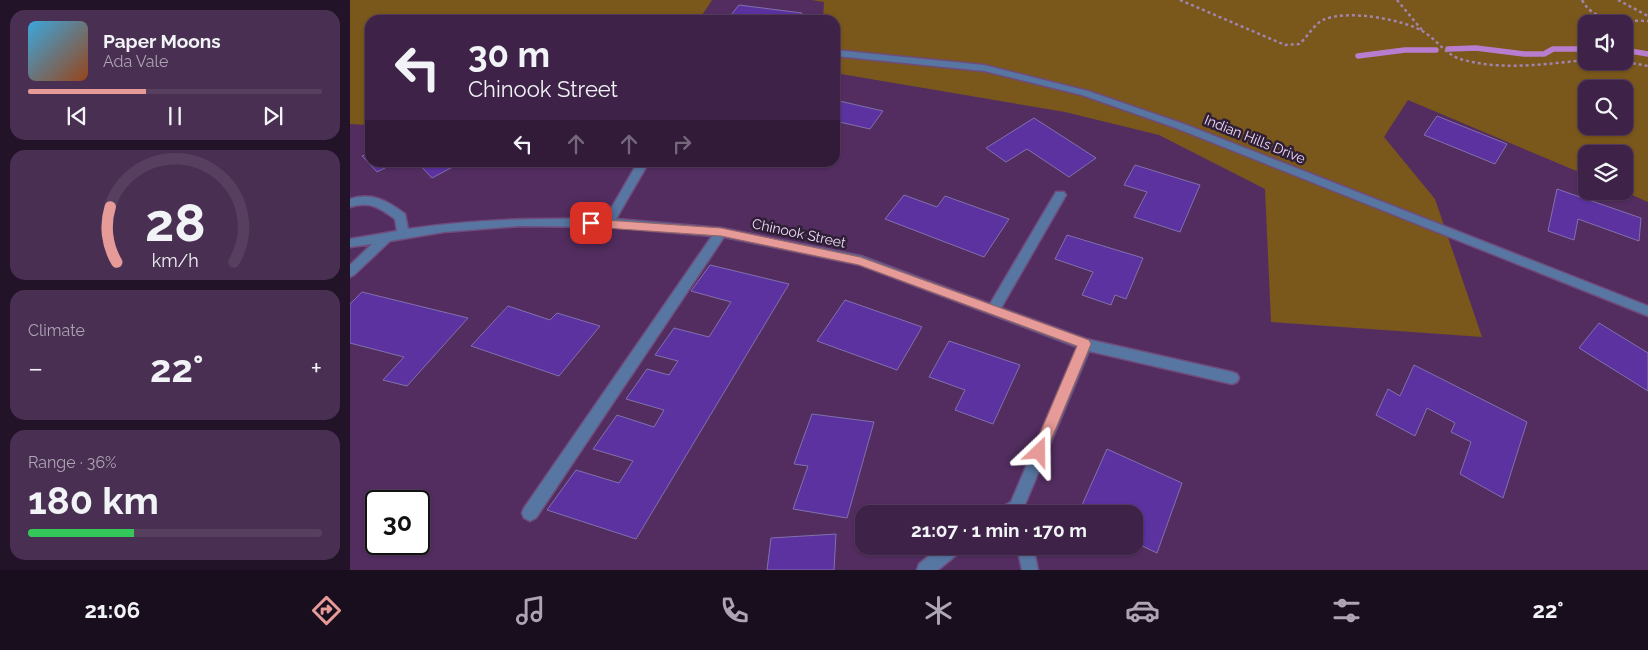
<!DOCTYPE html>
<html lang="en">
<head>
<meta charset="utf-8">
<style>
	:root { --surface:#3e2248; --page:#492f52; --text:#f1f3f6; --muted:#ada4b4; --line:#573f60; --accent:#e69b98 }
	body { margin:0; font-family:Raleway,sans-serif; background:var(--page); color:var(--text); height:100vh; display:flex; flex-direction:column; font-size:19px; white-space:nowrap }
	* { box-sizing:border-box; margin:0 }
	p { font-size:16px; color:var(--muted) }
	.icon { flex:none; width:28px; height:28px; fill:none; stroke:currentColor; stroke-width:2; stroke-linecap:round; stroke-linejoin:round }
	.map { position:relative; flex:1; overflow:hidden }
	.sheet { display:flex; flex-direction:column; gap:10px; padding:10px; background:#221328; width:350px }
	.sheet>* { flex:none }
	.top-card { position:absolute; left:15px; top:15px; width:475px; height:152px; border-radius:15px; box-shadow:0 1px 4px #0004,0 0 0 1px var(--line); background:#3e2248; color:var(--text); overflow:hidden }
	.tools { position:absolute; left:1228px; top:15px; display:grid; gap:10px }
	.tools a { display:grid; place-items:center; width:55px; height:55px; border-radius:10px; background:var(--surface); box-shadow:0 1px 4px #0004,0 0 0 1px var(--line); font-size:25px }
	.speed { position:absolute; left:15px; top:490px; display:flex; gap:10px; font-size:25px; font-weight:700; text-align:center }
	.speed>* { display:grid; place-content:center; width:65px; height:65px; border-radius:50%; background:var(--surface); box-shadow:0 1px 4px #0004,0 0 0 1px var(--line); line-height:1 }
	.speed .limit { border:2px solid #111; border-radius:8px; background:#fff; color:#111 }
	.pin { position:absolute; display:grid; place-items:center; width:42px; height:42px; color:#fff; margin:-21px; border-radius:10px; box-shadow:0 2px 8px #0006 }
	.me { position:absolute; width:55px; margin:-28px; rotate:23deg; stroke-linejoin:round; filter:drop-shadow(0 0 4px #0008) }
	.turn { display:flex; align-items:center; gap:18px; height:105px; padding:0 20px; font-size:22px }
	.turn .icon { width:65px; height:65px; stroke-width:2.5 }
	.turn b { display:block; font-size:35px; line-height:42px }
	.lanes { display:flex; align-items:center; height:48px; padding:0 20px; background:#0003; justify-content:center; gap:25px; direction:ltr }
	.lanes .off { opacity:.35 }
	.big { font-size:38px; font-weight:700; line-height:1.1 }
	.sheet .widget { flex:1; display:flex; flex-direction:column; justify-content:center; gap:8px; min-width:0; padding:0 18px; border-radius:15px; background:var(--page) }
	.sheet .dial { align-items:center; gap:0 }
	.dial svg { height:130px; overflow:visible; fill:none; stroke:var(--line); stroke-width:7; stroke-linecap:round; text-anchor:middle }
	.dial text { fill:var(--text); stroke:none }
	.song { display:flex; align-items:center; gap:15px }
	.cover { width:60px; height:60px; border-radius:8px; background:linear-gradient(135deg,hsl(200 70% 55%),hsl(20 70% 35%)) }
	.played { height:5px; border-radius:2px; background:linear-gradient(90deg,var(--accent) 40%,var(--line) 40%) }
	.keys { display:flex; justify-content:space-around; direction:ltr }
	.heat { display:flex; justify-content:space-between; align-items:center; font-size:28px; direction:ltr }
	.charge { height:8px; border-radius:4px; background:linear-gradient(90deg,#34c759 36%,var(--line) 0) }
	.trip { position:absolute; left:505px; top:505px; width:288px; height:50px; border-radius:15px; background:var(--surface); box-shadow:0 1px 4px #0004,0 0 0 1px var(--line); font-weight:700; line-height:50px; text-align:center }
	.tabs { display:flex; height:80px; justify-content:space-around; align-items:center; background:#190e1d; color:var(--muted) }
	.tabs .icon { width:35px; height:35px }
	.tabs .selected { color:var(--accent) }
	.tabs b { font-size:22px; color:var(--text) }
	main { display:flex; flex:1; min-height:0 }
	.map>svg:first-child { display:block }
	.green { fill:#7a571b; fill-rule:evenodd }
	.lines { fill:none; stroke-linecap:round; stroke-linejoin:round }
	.stream { stroke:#b97dcf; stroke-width:5.5 }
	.building { fill:#5c32a0; stroke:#8170ae }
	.minor-casing { stroke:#6f4c7c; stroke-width:3 }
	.path { stroke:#a284ad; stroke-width:2.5; stroke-dasharray:3 3; stroke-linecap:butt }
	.minor { fill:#5776a1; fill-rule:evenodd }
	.route { fill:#e69b98; stroke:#966563 }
	.labels { text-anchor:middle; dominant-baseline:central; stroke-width:5; stroke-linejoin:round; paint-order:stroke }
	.street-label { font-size:14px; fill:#f0daf9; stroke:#2f1f36 }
</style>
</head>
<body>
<main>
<section class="sheet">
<div class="widget">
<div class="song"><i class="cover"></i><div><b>Paper Moons</b><p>Ada Vale</p></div></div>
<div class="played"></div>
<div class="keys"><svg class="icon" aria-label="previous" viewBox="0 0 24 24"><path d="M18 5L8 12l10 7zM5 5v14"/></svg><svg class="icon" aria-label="pause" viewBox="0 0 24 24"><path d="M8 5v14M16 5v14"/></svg><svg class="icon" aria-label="next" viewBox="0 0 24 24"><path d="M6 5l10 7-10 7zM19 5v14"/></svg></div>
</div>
<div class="widget dial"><svg viewBox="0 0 100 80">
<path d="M14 69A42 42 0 1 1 86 69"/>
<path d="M14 69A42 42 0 0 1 10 35" stroke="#e69b98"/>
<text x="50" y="56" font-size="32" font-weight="700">28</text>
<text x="50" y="72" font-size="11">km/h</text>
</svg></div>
<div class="widget"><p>Climate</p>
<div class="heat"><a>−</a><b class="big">22°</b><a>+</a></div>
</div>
<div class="widget"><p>Range · 36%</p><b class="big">180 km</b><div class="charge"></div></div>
</section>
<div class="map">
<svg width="1298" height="570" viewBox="0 0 1298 570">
	<rect width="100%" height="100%" fill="#532d60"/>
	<g class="green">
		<path d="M0,0H362L349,20H20V125L0,124Z"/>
		<path d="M461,0H1298V202L1273,191L1274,154H1236V175L1058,100L1034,137L1085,199L1132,337L921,322L915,189L809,135L715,112L485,73V20H473L474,2ZM1236,24H1274V61H1236ZM1236,89H1274V126H1236Z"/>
	</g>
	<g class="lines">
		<g class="stream">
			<path d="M1098,49L1126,48L1174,54H1194L1203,49H1236"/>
			<path d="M1274,50L1298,54"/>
			<path d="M1008,56L1055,50H1086"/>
		</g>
	</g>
	<g class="building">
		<path d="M389,5L452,13L447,20H377Z"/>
		<path d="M485,100L533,111L520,129L485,121Z"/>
		<path d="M1087,116L1157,144L1145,164L1074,135Z"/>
		<path d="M684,118L746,158L719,177L677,149L656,162L636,148Z"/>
		<path d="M20,153V162H47L27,172L12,156Z"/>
		<path d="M67,162H112L82,178Z"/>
		<path d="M785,165L850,185L830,232L784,217L797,192L774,185Z"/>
		<path d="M1207,189L1291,218L1289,241L1228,219L1224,240L1198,231Z"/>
		<path d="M554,195L587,207L595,196L659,219L634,257L535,219Z"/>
		<path d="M717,235L793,258L776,299L765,295L761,305L732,295L743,272L705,259Z"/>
		<path d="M360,265L439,284L286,539L197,510L226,470L269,483L283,461L243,449L267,415L304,427L314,410L276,399L297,369L319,375L328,361L305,355L324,328L359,337L381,302L341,291Z"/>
		<path d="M12,292L118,318L57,386L33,380L54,357L0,343V304Z"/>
		<path d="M495,300L572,327L547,370L467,341Z"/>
		<path d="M158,306L200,320L207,313L250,326L209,376L121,346Z"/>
		<path d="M1249,323L1298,353V391L1229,348Z"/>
		<path d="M599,341L670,365L643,424L605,410L615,390L579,377Z"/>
		<path d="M1064,365L1177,422L1153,498L1110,474L1121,442L1101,432L1105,423L1077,408L1065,436L1026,415L1038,389L1050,396Z"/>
		<path d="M462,414L524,422L497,518L443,509L458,466L444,464Z"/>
		<path d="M757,449L832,483L807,553L784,542V514H728Z"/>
		<path d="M486,534L484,570H417L421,538Z"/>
	</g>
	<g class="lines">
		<g class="minor-casing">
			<g id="minor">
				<path d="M485,50L634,65L738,91L834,124L1298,306V316L826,128L732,95L634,71L485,56Z"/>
				<path d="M288,162H299L266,219L371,228L511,256L640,304L706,192H714L716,195L651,308L736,339L882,372L887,374L889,378L887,382L882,384L739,351L674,507L676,514H646L648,509L661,502L727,347L510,265L374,237L186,518L180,521L174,518L172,513L174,508L362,236L258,227L169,226L94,232L40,241L4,275L0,277V265L22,244L0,247V239L47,231L45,219C29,207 20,201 0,207V199C23,192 37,201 55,214L58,229C124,219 188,218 255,219Z"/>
				<path d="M591,546H612L610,552L588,570H567L569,564Z"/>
				<path d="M667,546H683L688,570H672Z"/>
			</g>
		</g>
		<g class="path">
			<path d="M830,0L935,45L949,44C958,37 963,25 973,20C996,9 1053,19 1074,32C1087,40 1095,54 1110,59C1150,71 1195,64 1236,60"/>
			<path d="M1047,0L1072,30"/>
			<path d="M1232,0C1245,24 1274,20 1298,21"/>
			<path d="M1268,0L1298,16"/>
			<path d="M1271,61L1298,66"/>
		</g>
		<use href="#minor" class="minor"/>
	</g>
	<path class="route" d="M241,219L371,228L510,257L739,340L741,344L694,457L689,459L684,457L682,452L727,346L509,265L371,236L241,227L235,223Z"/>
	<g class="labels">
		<g class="street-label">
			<text transform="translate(905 139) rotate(22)">Indian Hills Drive</text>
			<text transform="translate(449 233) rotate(12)">Chinook Street</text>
		</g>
	</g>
</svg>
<div class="tools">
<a><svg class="icon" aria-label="sound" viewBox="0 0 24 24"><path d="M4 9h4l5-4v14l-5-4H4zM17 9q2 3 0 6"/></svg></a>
<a><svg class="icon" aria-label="search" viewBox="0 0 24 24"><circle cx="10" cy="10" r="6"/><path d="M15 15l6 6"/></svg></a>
<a><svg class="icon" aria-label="layers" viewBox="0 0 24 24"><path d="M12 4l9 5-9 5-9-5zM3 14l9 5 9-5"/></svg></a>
</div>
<div class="speed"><div class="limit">30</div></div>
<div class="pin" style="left:241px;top:223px;background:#d93025"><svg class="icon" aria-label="arrive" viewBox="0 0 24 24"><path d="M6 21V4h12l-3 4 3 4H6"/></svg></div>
<svg class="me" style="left:689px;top:452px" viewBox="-20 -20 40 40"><path d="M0-17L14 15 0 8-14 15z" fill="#e69b98" stroke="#fff" stroke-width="4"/></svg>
<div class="trip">21:07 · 1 min · 170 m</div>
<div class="top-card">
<div class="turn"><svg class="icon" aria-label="left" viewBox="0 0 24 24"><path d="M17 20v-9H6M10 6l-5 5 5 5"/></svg><div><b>30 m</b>Chinook Street</div></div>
<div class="lanes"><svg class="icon" aria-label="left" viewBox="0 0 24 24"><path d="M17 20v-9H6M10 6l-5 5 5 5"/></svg><svg class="icon off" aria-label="ahead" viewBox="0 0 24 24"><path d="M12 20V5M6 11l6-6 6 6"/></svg><svg class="icon off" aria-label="ahead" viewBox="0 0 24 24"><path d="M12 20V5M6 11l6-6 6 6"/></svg><svg class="icon off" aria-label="right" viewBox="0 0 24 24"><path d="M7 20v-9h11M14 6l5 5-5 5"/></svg></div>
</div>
</div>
</main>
<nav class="tabs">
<b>21:06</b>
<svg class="icon selected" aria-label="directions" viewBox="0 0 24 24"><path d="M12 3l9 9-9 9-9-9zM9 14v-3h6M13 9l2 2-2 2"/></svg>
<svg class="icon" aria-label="music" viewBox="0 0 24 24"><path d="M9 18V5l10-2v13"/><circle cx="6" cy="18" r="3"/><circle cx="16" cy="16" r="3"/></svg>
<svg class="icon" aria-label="phone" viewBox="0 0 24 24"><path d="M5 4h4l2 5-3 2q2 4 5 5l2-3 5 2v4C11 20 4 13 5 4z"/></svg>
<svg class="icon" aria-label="climate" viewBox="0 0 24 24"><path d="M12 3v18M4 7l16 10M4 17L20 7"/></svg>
<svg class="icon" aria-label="car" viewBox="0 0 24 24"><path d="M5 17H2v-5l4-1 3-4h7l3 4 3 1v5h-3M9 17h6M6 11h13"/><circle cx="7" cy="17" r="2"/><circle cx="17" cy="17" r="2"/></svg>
<svg class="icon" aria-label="filters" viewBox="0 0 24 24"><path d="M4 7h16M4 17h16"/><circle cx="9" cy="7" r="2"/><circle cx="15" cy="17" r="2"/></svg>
<b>22°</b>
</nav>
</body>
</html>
